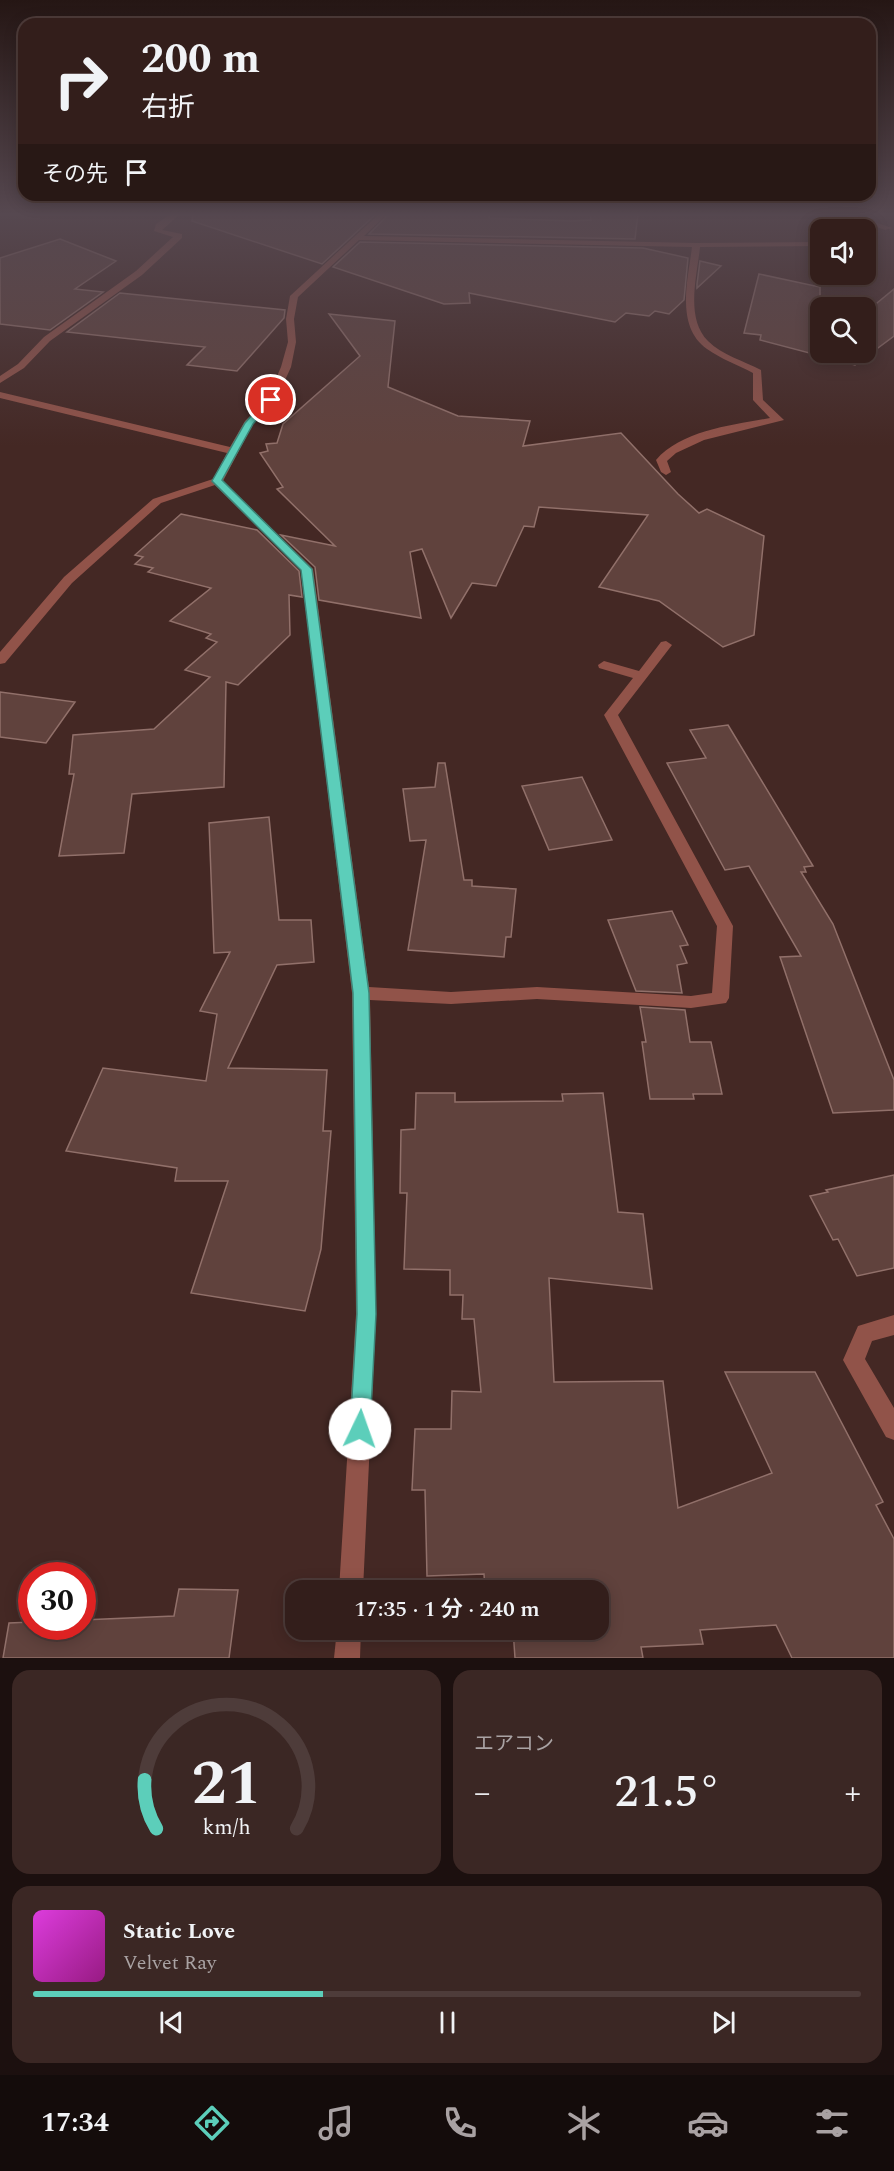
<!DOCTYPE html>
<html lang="ja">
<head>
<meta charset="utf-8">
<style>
	:root { --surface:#331e1b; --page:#3b2724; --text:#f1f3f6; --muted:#a9a2a3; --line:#4e3c3a; --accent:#5cceba }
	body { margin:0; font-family:Spectral,"Noto Sans JP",serif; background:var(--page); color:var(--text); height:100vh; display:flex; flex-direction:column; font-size:22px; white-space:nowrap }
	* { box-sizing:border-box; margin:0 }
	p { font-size:20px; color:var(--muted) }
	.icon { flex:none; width:33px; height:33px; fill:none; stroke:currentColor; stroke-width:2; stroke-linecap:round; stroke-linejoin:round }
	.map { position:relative; height:1658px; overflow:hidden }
	.side { display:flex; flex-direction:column; gap:12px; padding:12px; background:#1c100f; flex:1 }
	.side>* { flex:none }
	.banner { position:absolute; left:18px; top:18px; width:858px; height:183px; border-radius:18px; box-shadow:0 3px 15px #0003,0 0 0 2px var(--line); background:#331e1b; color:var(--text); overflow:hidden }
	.buttons { position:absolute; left:810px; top:219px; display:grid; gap:12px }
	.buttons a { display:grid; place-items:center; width:66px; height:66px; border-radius:12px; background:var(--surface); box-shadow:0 3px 15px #0003,0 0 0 2px var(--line); font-size:30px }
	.speed { position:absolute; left:18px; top:1562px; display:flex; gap:12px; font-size:30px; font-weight:700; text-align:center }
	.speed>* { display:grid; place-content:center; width:78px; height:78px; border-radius:50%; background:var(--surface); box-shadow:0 3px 15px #0003,0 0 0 2px var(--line); line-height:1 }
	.speed .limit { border:9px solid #d22; background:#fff; color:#111 }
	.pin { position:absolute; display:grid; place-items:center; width:51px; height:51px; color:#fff; margin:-26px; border:3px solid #fff; border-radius:50%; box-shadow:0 2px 6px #0007 }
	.me { position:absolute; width:66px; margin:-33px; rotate:3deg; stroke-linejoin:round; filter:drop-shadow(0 0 4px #0008) }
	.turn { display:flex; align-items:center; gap:21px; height:126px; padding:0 24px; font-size:27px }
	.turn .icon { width:78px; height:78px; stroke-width:2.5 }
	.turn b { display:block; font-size:42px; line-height:51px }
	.then { display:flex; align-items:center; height:57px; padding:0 24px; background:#0003; gap:12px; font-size:22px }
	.big { font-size:45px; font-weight:600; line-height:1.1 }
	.side .widget { flex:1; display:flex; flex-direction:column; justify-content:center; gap:9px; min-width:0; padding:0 21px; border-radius:18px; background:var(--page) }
	.side .dial { align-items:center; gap:0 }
	.dial svg { height:156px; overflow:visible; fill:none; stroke:var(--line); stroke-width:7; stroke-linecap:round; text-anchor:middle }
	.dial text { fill:var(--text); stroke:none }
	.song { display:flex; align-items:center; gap:18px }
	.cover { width:72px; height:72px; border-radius:9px; background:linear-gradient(135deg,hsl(300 70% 55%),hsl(310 70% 35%)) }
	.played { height:6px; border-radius:3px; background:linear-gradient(90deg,var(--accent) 35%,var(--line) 35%) }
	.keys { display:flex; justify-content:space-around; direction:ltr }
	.heat { display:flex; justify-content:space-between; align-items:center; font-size:33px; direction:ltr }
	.side .tiles { flex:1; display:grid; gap:12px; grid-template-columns:1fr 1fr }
	.widget:last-child { grid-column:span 2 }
	.trip { position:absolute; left:285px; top:1580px; width:324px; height:60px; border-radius:18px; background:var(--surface); box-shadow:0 3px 15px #0003,0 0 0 2px var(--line); font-weight:600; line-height:60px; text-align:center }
	.menu { display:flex; height:96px; justify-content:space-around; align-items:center; background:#140c0b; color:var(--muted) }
	.menu .icon { width:42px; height:42px }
	.menu .current { color:var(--accent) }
	.menu b { font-size:27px; color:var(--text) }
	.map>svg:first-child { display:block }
	.building { fill:#60423d; stroke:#91706a; stroke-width:1.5 }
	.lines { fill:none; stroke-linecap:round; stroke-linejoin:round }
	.minor { fill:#915349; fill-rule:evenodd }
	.route { fill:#5cceba; stroke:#3c8679; stroke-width:1.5 }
</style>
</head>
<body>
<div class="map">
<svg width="894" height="1658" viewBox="0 0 894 1658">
	<rect width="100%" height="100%" fill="#442824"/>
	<g class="building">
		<path d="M193,214H376L322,264L192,221Z"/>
		<path d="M389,214H490L489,218L572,221L591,220L590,214H638L635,239L369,234Z"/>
		<path d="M60,239L116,261L75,289L103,292L50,330L0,324V258Z"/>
		<path d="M360,242L643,248L688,258L684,300L669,314L655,311L649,316L626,313L615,322L469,293L470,303L444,304L333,267Z"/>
		<path d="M700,261L721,266L697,288V284Z"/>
		<path d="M759,274L820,287V352H866V312L894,289V336L855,365L760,340L761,335L744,333Z"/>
		<path d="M120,293L285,310L284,318L237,371L187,365L205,347L67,332Z"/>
		<path d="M329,314L395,321L388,387L458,416L530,421L523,446L621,433L678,494L699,513L707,509L764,536L754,635L723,647L659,601L599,587L648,515L539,507L534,527L524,526L496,586L472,583L451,618L422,549L410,552L421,618L319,600L315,567L281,535L335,546L277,489L283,487L260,453L268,451L266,444L277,443L283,424L360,356Z"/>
		<path d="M181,514L257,530L299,571L302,597L289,595L290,635L238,685L226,682L224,787L132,794L124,853L59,856L74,774H69L73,735L154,729L210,677L185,670L217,642L206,638L211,634L170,621L211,588L148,572L153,568L135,564L143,557L135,555Z"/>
		<path d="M0,692L75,702L46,743L0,737Z"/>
		<path d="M728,725L813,866L804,867L806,872H801L833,924L894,1080V1110L833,1113L780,957L801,956L749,866L725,870L667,763L706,758L690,730Z"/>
		<path d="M438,763H445L464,880H472V886L516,889L511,937H506L504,957L408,950L426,840L410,841L403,789L435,787Z"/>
		<path d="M582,777L612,840L549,850L522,786Z"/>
		<path d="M269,817L279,920H311L314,962L277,965L228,1068L327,1070L323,1131H331L321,1249L305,1311L191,1293L228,1181H175L177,1168L66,1151L103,1068L206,1081L217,1014L200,1011L230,952L214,953L209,823Z"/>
		<path d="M672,911L688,945L680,946L687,963L677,965L682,993L636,991L608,920Z"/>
		<path d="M640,1007L685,1010L690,1042H711L722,1094H693L694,1099H650L642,1042H646Z"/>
		<path d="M416,1093H455V1102L563,1101L562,1094L603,1093L618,1212L643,1214L652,1289L549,1278L554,1382L663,1381L678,1508L772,1473L725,1372H815L883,1502L876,1505L894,1539V1658H792L776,1625L700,1630L703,1644L641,1647L643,1658H515L513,1629H598V1590H485L484,1574L427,1576L425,1490H412L415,1429H451L452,1391L481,1392L474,1319H462L463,1295H450V1270L404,1269L407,1193H400L401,1130L415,1129Z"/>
		<path d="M894,1175V1268L857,1276L838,1239L833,1240L810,1196L828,1192L826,1190Z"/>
		<path d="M179,1589L238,1590L229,1658H3L9,1623L32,1622V1626H82V1620L174,1616Z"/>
	</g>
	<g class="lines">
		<g class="minor">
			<path d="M171,214H180L162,230L182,234V238L142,275L50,341L24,368L0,383V376L18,364L44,337L136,271L173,237L154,231L156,224Z"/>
			<path d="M379,214H387L364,236L696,243L820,242V246L700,247C697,276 685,318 708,341C722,355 744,361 761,370L763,400L784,420L704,440L676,453L667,461L671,472L666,475L661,472L656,460C682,430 733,425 770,418L753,400V373C738,365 721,359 707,349C675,326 688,280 692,247L359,240L298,297L294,319L296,342L291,367L276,400L253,424L223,481L313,569L369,987L451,992L537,987L691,996L712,993L717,926L604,715L633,678L599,668L598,665L604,661L639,671L661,642L666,641L672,645L618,715L733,926L729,998L726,1003L691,1008L537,999L451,1004L370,1000L376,1314L363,1590H339L356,1314L352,993L301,570L215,485L161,503L72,583L5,663L0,664V652L64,577L153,499L213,479L227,453L0,398V392L230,447L245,421L267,399L281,367L288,342L286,319L290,296Z"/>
			<path d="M840,214H851L892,228L885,230Z"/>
			<path d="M894,1315V1335L872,1341L865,1359L894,1408V1440L886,1437L843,1360L858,1326Z"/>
			<path d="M337,1629H361L360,1658H334Z"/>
		</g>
	</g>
	<linearGradient id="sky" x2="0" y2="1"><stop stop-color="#251614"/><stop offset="0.48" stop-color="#564850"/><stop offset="1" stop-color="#564850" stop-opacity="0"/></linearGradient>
	<rect width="894" height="446" fill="url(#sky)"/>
	<path class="route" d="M267,398L275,400L253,424L222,480L312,569L369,993L376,1314L370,1429L367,1436L360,1439L353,1436L350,1429L357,1314L353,993L301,570L212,481L245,423Z"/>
</svg>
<div class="buttons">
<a><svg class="icon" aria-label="sound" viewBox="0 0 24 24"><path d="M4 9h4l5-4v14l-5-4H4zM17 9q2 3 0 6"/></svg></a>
<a><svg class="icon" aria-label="search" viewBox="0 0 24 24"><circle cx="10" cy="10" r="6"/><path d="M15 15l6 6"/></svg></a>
</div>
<div class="speed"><div class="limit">30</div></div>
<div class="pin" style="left:271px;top:400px;background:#d93025"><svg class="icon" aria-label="arrive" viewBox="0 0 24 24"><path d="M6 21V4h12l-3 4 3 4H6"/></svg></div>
<svg class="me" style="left:360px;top:1429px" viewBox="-20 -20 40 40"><circle r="19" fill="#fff"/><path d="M0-13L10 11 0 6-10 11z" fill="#5cceba"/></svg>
<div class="trip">17:35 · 1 分 · 240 m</div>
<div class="banner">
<div class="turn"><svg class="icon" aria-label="right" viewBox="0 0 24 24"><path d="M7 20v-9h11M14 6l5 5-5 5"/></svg><div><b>200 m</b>右折</div></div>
<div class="then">その先<svg class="icon" aria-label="arrive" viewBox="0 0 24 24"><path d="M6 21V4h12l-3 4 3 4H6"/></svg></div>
</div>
</div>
<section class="side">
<div class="tiles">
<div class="widget dial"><svg viewBox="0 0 100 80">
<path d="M14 69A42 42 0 1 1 86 69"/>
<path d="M14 69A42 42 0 0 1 8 44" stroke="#5cceba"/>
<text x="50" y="56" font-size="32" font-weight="700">21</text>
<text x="50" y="72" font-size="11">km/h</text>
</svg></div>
<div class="widget"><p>エアコン</p>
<div class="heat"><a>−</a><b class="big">21.5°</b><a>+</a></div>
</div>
<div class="widget">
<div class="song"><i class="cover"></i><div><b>Static Love</b><p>Velvet Ray</p></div></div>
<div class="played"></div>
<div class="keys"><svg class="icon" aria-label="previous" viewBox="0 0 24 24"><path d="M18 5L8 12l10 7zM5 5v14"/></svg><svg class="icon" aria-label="pause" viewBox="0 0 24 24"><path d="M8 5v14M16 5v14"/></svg><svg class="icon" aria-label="next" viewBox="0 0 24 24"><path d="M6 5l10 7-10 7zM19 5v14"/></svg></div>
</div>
</div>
</section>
<nav class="menu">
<b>17:34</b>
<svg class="icon current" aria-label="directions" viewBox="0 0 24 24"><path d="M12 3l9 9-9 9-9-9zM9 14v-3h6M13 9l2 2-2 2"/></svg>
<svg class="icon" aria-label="music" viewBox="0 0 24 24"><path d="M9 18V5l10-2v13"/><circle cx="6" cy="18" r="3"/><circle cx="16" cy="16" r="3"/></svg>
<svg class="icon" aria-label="phone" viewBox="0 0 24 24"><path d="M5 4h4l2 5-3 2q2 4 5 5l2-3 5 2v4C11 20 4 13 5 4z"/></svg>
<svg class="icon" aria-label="climate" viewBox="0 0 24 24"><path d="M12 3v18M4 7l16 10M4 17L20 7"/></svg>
<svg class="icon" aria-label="car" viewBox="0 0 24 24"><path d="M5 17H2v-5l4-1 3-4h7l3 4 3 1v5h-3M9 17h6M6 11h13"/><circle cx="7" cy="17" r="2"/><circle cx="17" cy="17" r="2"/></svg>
<svg class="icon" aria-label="filters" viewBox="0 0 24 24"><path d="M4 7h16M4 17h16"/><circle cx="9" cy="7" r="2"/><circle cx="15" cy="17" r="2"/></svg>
</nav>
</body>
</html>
